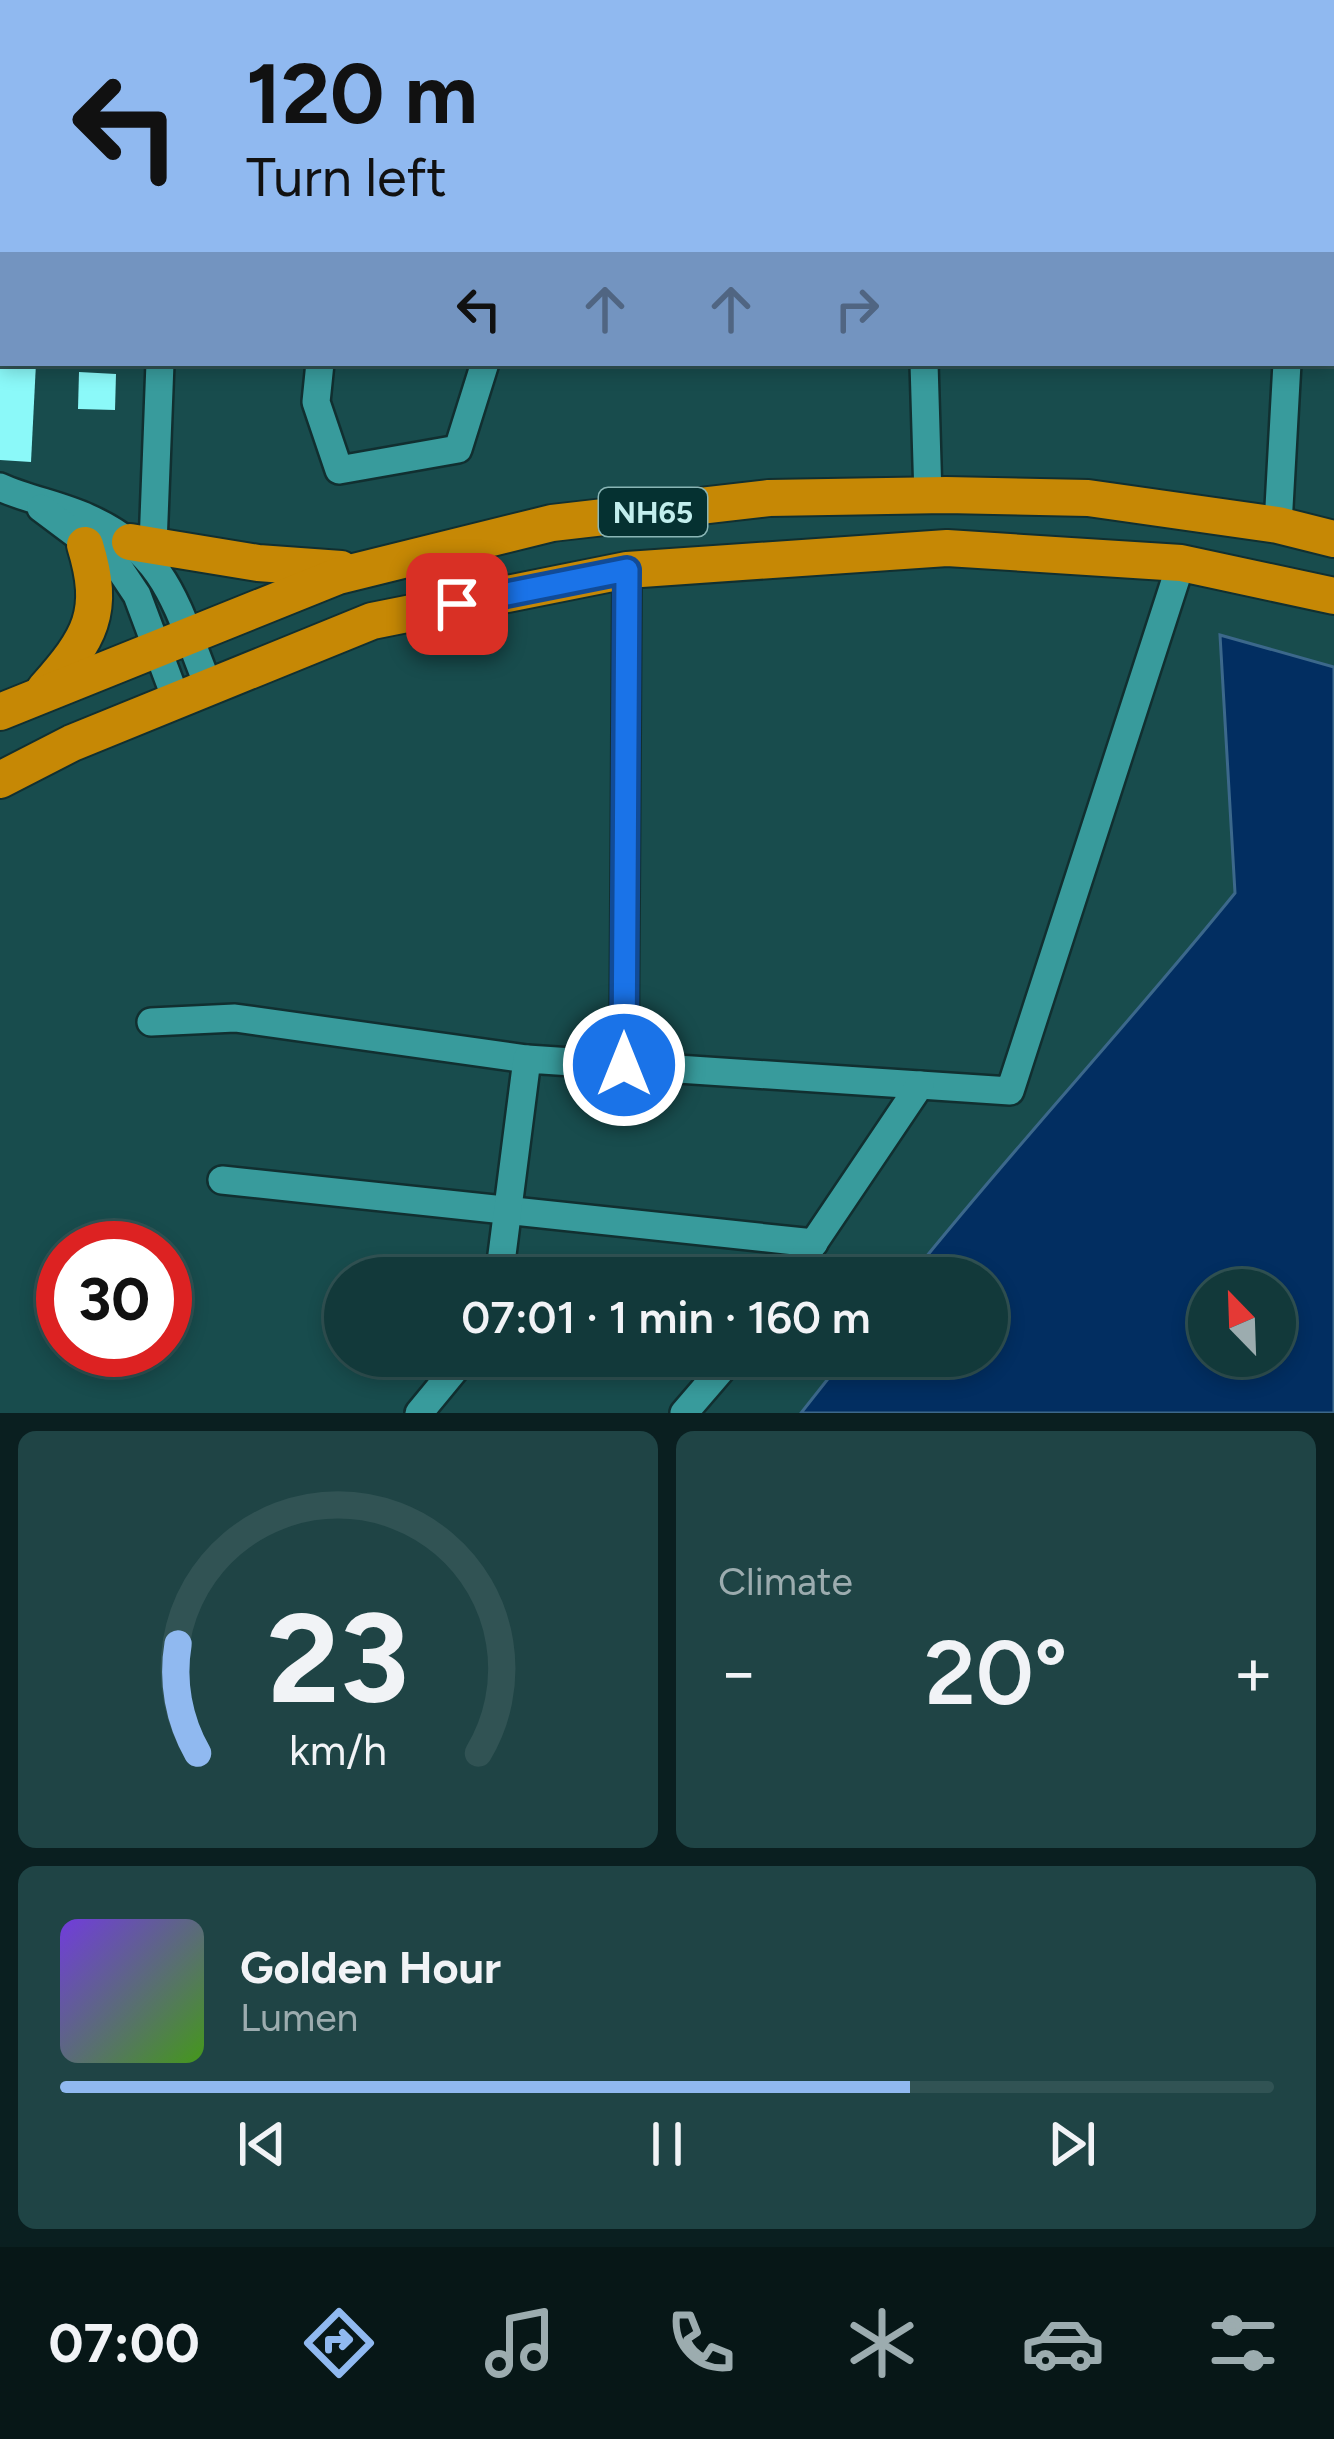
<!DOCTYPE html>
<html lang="en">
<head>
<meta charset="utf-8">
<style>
	:root { --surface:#12393a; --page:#1f4445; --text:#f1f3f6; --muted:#9cacaf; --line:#315354; --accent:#90b9f0 }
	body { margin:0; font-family:Figtree,sans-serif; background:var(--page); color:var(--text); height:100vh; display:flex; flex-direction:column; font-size:45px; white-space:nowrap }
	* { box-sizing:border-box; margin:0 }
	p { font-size:39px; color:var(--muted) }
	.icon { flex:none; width:66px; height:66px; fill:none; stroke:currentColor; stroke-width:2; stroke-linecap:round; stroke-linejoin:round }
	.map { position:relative; height:1413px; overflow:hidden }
	.sheet { display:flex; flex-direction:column; gap:18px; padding:18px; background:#0a1f20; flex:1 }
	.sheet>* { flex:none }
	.guide { position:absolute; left:0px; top:0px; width:1335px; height:366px; box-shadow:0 6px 18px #0003,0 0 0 3px var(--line); background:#90b9f0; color:#111; overflow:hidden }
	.needle { width:78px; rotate:337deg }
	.tools { position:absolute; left:1188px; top:1269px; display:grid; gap:24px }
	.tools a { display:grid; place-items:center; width:108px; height:108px; border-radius:50%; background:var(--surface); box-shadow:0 6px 18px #0003,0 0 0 3px var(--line); font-size:60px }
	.speed { position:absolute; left:36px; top:1221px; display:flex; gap:24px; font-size:60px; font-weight:700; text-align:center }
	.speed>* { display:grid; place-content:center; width:156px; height:156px; border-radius:50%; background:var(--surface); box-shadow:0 6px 18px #0003,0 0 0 3px var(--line); line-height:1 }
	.speed .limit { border:18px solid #d22; background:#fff; color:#111 }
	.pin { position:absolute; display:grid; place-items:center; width:102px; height:102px; color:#fff; margin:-51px; border-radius:24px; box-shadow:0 6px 18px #0006 }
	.me { position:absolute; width:132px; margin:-66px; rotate:0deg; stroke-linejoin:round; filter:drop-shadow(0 0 9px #0008) }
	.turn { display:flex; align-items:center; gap:42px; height:252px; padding:0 48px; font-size:54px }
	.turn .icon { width:156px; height:156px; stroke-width:2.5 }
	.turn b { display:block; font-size:84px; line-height:102px }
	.lanes { display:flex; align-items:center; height:114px; padding:0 48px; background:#0003; justify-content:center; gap:60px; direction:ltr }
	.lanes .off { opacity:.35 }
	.big { font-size:90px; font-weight:600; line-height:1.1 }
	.sheet .card { flex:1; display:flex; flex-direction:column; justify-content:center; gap:18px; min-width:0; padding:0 42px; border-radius:18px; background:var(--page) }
	.sheet .dial { align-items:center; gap:0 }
	.dial svg { height:312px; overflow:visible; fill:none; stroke:var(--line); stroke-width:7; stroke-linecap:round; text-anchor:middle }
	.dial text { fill:var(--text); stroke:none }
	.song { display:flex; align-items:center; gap:36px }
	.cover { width:144px; height:144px; border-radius:18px; background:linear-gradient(135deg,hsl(260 70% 55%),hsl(100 70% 35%)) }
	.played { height:12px; border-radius:6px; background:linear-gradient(90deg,var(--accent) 70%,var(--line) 70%) }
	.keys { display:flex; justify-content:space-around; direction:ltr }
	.heat { display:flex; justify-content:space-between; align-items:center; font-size:66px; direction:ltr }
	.sheet .tiles { flex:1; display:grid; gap:18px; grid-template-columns:1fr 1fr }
	.card:last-child { grid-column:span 2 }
	.trip { position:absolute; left:324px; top:1257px; width:684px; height:120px; border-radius:60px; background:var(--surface); box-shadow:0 6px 18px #0003,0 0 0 3px var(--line); font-weight:600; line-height:120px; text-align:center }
	.dock { display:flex; height:192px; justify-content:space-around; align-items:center; background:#071717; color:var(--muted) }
	.dock .icon { width:84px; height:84px }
	.dock .current { color:var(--accent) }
	.dock b { font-size:54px; color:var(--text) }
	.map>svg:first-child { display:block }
	.water { fill:#022e61; stroke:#3c688b; stroke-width:3; fill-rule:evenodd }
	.building { fill:#8bf9f9 }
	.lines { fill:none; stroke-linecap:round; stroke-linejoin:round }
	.street-casing { stroke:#112f30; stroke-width:32 }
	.highway-casing { stroke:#112f30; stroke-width:40 }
	.street { stroke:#389b9c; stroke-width:27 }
	.highway { stroke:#c68805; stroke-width:36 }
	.route-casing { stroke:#114b97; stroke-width:30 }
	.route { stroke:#1a73e8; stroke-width:21 }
	.labels { text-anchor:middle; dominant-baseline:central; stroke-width:12; stroke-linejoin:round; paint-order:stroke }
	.shield { fill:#053131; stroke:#89b5b5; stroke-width:3 }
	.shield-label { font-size:30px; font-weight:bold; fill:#c2eeed }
</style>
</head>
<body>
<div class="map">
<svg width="1334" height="1413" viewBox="0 0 1334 1413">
	<rect width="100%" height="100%" fill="#184c4d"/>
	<path class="water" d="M1220,635L1334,667V1413H801L846,1356H987V1278H909C1014,1147 1129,1024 1235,893ZM1209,1290H1275V1356H1209Z"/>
	<g class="building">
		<path d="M0,363H36L31,462L0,460Z"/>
		<path d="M79,372L116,374L115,410L78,409Z"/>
	</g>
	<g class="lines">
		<g class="street-casing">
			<g id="street">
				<path d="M171,0V3"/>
				<path d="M440,3L441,0"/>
				<path d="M622,3L623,0"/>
				<path d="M981,3L982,0"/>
				<path d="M1307,3V0"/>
				<path d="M0,20L3,11"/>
				<path d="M0,90L3,109"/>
				<path d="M0,191L3,185"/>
				<path d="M320,363L316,402L339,470L458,449L485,363"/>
				<path d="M924,363L928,497"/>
				<path d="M0,487C29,500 60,505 88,518C169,554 177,609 208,685"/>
				<path d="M41,508L117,565L137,595L176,699"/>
				<path d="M1278,525L1287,363"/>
				<path d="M153,545L160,363"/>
				<path d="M151,1022L235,1018L527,1059"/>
				<path d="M624,1065L627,570"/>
				<path d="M222,1180L814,1243"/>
				<path d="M499,1278L527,1059L1010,1091L1181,563"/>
				<path d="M790,1278L920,1085"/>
				<path d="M419,1413L466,1356"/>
				<path d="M684,1413L733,1356"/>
			</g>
		</g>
		<g class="highway-casing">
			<g id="highway">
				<path d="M130,542L258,563L341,569"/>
				<path d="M45,689C90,638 106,613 85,545"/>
				<path d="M0,712L338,576L552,523L769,498L946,495L1088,498L1278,525L1334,539"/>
				<path d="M0,780L72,743L372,621L627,570L947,548L1181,563L1334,596"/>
			</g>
		</g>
		<use href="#street" class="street"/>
		<use href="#highway" class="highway"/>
	</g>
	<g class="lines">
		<g class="route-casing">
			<path id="route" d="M457,604L627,570L624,1065"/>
		</g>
		<use href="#route" class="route"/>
	</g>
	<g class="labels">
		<rect class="shield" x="599" y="488" width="108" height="48" rx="9"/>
		<g class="shield-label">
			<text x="653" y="512">NH65</text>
		</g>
	</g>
</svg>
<div class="tools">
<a><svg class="needle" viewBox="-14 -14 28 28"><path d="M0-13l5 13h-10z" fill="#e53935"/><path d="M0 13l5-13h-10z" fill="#9cacaf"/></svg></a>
</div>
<div class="speed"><div class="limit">30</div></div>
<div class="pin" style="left:457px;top:604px;background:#d93025"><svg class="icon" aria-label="arrive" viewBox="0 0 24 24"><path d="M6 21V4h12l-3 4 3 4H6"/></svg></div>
<svg class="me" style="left:624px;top:1065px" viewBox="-20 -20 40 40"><circle r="17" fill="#1a73e8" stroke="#fff" stroke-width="3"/><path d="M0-11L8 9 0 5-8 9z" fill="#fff"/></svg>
<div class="trip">07:01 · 1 min · 160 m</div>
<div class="guide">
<div class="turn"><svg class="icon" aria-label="left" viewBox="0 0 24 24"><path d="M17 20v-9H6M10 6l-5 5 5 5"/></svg><div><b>120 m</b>Turn left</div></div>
<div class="lanes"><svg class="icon" aria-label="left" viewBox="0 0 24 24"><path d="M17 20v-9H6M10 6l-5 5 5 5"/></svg><svg class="icon off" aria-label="ahead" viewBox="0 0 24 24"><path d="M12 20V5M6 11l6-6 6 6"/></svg><svg class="icon off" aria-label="ahead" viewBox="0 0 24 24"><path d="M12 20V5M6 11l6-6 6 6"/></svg><svg class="icon off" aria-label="right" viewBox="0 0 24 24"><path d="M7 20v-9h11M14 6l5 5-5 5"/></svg></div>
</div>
</div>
<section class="sheet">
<div class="tiles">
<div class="card dial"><svg viewBox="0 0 100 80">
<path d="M14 69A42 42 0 1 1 86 69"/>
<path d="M14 69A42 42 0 0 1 9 41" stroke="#90b9f0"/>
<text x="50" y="56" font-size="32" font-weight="700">23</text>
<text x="50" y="72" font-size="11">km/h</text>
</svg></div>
<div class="card"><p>Climate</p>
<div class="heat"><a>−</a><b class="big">20°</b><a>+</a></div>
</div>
<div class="card">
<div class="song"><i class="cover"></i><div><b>Golden Hour</b><p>Lumen</p></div></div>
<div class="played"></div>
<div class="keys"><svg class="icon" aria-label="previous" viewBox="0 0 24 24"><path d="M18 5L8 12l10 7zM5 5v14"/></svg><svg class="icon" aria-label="pause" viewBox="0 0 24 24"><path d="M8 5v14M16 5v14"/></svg><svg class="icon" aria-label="next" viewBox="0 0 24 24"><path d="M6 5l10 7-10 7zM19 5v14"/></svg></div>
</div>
</div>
</section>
<nav class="dock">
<b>07:00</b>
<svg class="icon current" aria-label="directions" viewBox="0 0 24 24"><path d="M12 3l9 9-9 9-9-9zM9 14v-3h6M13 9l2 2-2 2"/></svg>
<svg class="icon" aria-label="music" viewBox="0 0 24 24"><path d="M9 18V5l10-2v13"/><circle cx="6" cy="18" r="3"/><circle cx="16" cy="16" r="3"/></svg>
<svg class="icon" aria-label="phone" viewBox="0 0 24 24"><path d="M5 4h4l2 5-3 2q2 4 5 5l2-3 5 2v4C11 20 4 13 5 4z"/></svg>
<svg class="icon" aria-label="climate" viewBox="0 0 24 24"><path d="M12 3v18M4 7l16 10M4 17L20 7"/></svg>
<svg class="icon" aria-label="car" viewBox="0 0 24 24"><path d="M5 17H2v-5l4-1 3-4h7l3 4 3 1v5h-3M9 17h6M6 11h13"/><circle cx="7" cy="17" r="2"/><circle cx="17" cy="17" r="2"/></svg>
<svg class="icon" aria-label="filters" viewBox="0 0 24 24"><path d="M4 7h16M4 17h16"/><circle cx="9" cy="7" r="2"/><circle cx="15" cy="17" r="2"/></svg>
</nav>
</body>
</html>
